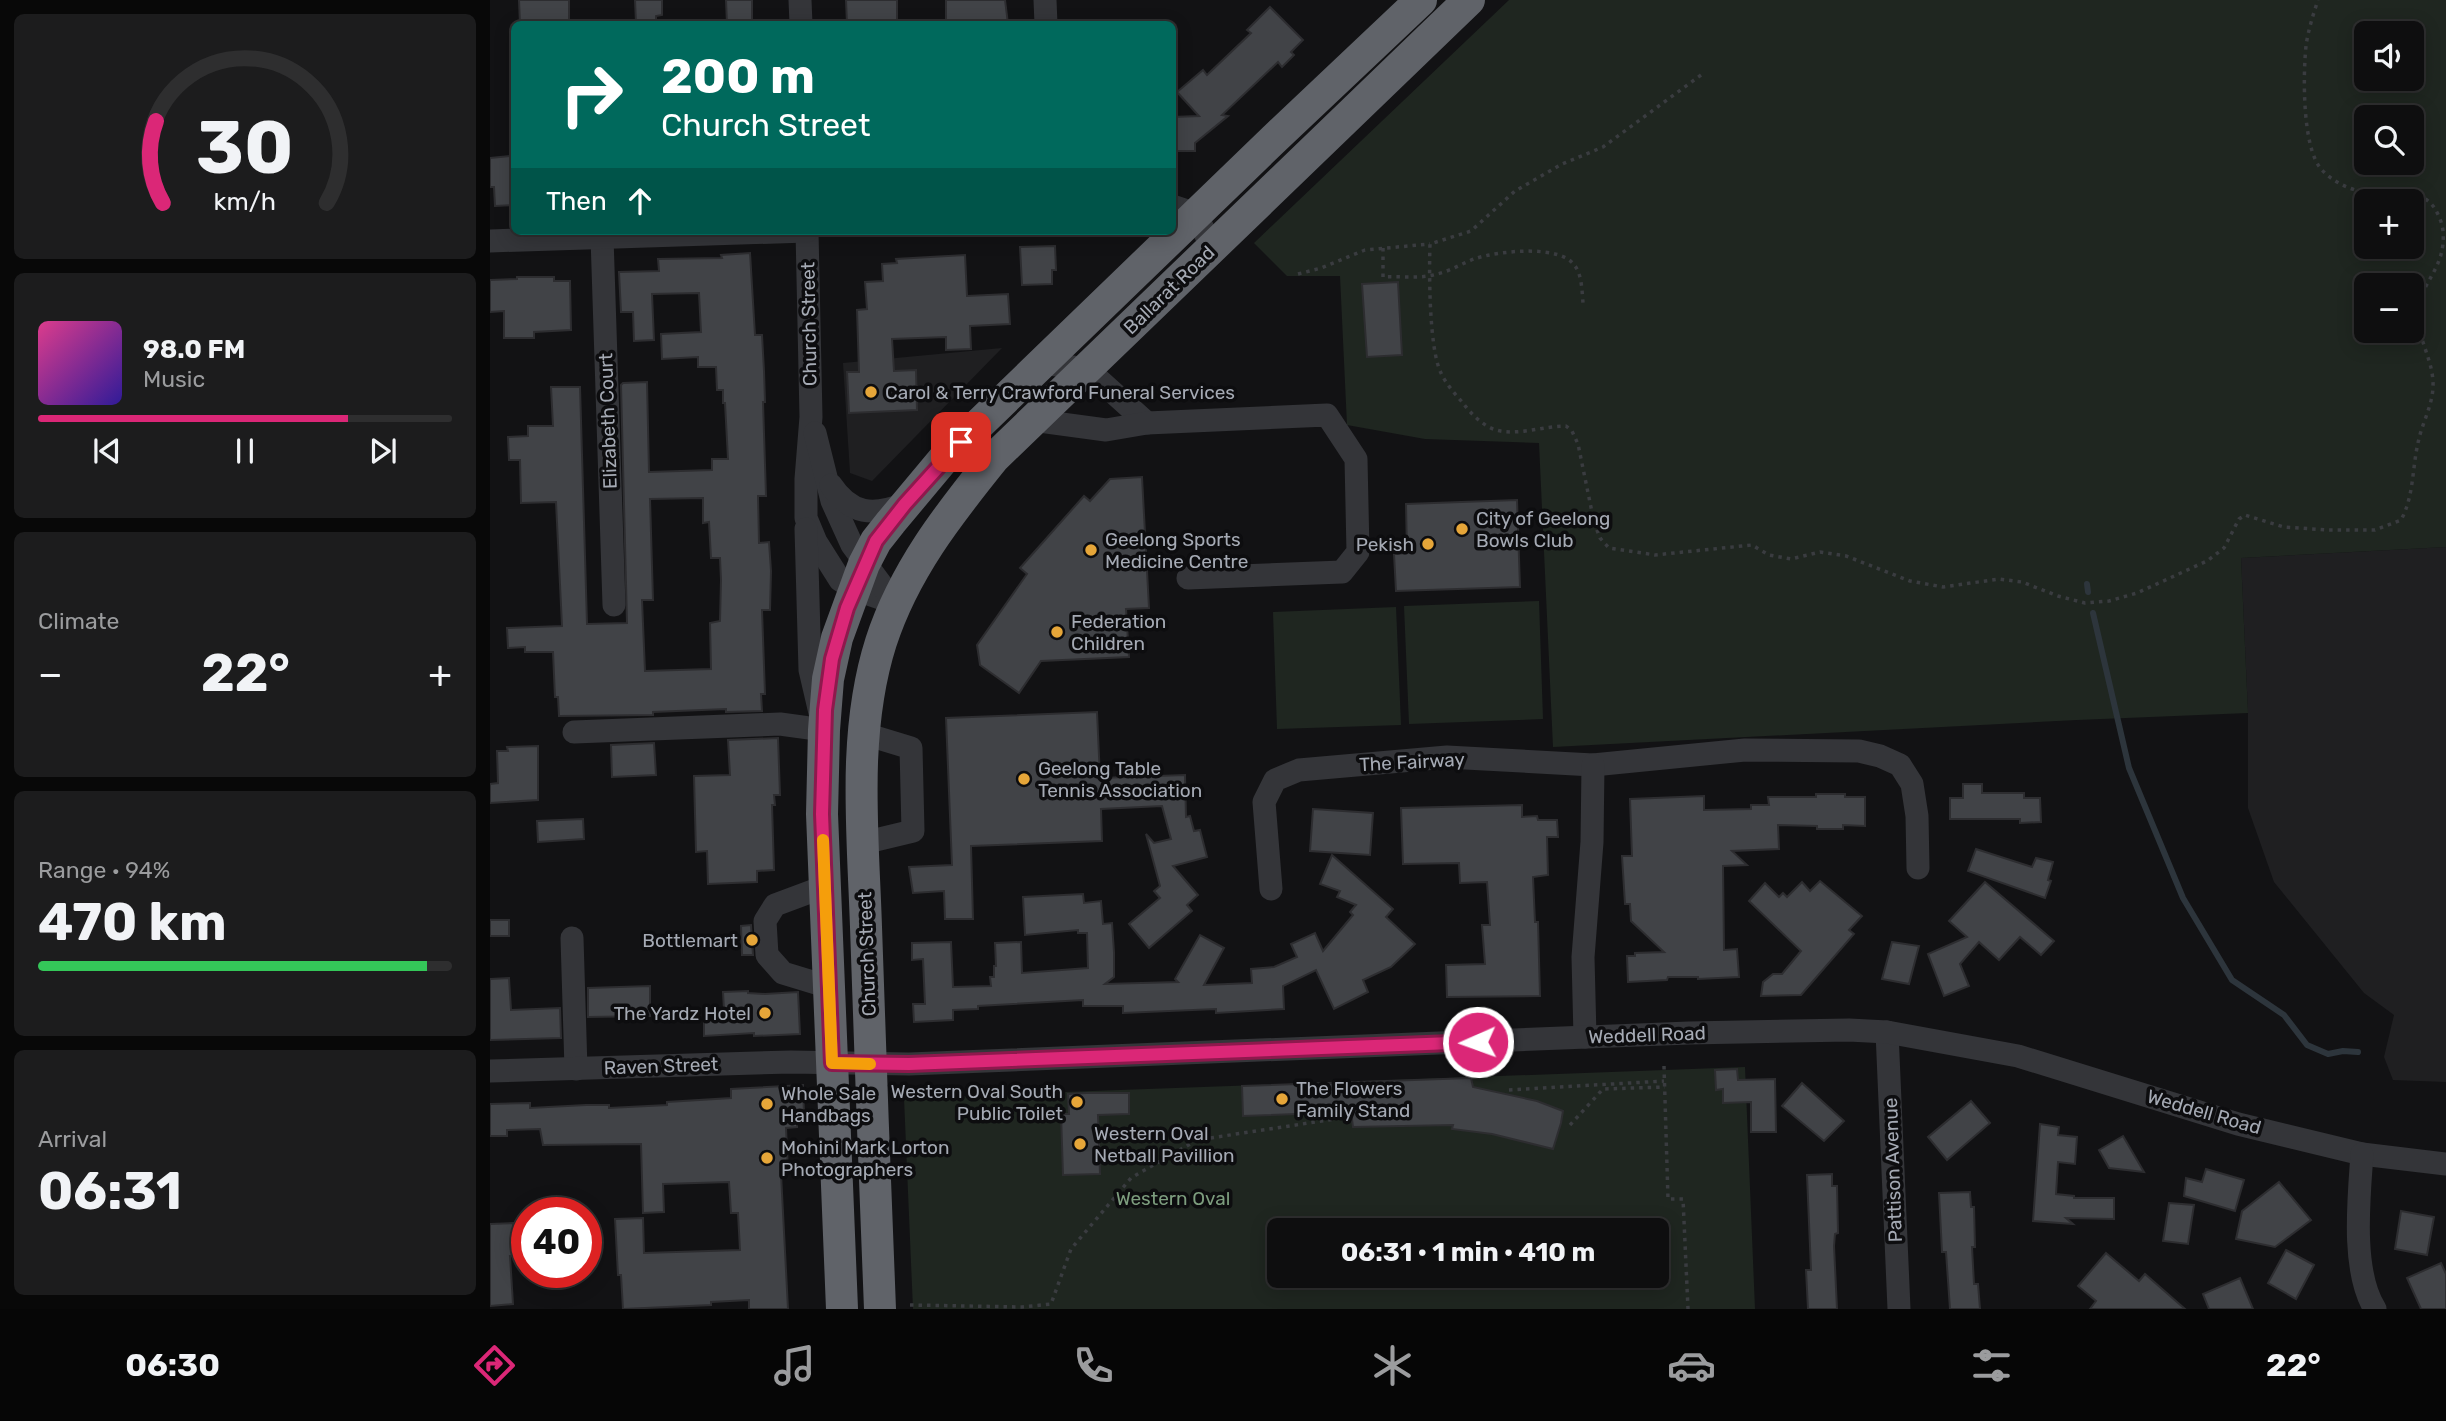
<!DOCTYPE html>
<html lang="en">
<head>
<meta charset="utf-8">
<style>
	:root { --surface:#0e0e0f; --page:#1c1c1d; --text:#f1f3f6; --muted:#9b9c9e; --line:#2e2e2f; --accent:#db2777 }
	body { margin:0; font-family:Rubik,sans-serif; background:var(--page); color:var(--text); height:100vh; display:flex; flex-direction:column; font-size:26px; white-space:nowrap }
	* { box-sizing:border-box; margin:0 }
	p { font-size:23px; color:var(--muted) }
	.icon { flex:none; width:38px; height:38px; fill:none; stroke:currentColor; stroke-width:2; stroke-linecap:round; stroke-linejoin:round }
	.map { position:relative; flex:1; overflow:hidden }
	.panel { display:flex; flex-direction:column; gap:14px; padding:14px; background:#080808; width:490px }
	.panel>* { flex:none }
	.hud { position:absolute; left:21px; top:21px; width:665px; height:214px; border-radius:10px; box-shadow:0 4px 18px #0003,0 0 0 2px var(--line); background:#00695c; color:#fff; overflow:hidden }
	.buttons { position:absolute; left:1864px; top:21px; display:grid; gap:14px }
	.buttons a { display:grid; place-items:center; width:70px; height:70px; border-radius:10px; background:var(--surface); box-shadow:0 4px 18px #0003,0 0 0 2px var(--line); font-size:35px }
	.speed { position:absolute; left:21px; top:1197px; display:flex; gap:14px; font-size:35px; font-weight:700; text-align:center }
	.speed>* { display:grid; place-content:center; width:91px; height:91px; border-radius:50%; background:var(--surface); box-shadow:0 4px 18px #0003,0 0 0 2px var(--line); line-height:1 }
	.speed .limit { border:10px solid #d22; background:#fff; color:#111 }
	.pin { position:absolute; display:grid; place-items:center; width:60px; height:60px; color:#fff; margin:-30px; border-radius:14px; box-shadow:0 4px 10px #0006 }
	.me { position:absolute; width:77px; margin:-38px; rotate:268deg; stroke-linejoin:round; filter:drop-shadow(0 0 5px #0008) }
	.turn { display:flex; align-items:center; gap:24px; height:147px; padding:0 35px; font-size:32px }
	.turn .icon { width:91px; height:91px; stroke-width:2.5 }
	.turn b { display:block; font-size:49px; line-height:60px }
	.then { display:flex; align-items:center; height:66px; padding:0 35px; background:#0003; gap:14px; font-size:26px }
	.big { font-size:52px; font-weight:700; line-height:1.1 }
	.panel .card { flex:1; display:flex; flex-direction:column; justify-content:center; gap:10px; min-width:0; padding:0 24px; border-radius:10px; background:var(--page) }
	.panel .dial { align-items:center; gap:0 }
	.dial svg { height:182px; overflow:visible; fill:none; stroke:var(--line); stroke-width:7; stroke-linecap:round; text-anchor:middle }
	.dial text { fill:var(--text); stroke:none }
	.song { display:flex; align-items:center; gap:21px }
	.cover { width:84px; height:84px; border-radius:10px; background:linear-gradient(135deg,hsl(330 70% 55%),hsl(250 70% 35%)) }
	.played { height:7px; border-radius:4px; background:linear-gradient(90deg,var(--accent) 75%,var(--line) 75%) }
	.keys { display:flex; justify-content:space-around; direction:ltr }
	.heat { display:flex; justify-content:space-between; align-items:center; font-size:38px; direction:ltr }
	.charge { height:10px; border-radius:5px; background:linear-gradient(90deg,#34c759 94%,var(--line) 0) }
	.trip { position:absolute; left:777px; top:1218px; width:402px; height:70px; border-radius:10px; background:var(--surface); box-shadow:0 4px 18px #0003,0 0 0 2px var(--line); font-weight:700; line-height:70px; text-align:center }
	.tabs { display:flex; height:112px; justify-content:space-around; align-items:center; background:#060606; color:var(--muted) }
	.tabs .icon { width:49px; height:49px }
	.tabs .selected { color:var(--accent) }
	.tabs b { font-size:32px; color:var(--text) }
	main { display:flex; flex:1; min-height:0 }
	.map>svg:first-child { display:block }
	.built { fill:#1f1f21 }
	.green { fill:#1f2620; fill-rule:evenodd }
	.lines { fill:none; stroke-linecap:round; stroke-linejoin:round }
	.stream { stroke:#2d353c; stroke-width:6 }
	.building { fill:#414347; stroke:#2d2d30; stroke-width:2; fill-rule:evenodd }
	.path { stroke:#3a3c40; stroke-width:3.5; stroke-dasharray:3.5 5; stroke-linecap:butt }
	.minor { stroke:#343539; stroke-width:23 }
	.highway { stroke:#606369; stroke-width:32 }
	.route-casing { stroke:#8e194d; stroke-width:18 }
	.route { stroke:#db2777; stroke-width:12 }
	.slow { stroke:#f59e0b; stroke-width:12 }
	.poi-dot { fill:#e6a639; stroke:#0d0d0f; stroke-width:2.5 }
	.labels { text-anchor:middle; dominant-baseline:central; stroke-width:7; stroke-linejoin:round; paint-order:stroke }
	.street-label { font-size:19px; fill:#a5aab4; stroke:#0d0d0f }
	.poi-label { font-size:19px; fill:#a5aab4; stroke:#0d0d0f; text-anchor:start }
	.park-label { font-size:19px; fill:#7d9d7e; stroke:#0d0d0f }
</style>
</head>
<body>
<main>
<section class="panel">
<div class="card dial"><svg viewBox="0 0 100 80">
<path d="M14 69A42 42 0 1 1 86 69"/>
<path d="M14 69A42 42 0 0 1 11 33" stroke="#db2777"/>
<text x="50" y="56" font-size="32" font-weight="700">30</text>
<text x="50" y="72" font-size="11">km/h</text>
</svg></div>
<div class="card">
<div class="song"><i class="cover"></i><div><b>98.0 FM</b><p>Music</p></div></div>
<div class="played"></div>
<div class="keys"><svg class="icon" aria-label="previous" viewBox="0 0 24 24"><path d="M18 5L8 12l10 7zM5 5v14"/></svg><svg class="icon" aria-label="pause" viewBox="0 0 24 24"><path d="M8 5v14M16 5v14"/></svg><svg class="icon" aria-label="next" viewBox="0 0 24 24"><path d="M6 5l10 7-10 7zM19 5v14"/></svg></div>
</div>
<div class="card"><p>Climate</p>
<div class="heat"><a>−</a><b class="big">22°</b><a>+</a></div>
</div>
<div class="card"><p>Range · 94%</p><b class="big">470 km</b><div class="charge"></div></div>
<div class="card"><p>Arrival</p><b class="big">06:31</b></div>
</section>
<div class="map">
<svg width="1956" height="1309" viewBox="0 0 1956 1309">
	<rect width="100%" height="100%" fill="#121214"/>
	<g class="built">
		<path d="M512,348L382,481L360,473L353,363Z"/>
		<path d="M1956,547V1082L1903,1080L1894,1057L1904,1015L1874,993L1784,882L1758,808V713L1751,558Z"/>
	</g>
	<g class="green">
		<path d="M1019,0H1956V547L1751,558L1758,713L1587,720L1063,747L1049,443L935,439L857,425L850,276H797L764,243ZM1876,33H1922V79H1876ZM1876,117H1922V163H1876ZM1876,201H1922V247H1876ZM1876,285H1922V331H1876Z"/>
		<path d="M1049,601L1053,719L919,724L914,606Z"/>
		<path d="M906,607L911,725L787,729L783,612Z"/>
		<path d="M1255,1067L1265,1309H423L414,1098ZM789,1230H1167V1276H789Z"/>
	</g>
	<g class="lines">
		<g class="stream">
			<path d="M1597,584L1598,592"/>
			<path d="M1603,613L1639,768L1693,898L1742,980L1794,1015L1817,1045L1838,1054L1853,1051L1868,1052"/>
		</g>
	</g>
	<g class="building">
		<path d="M29,0H79V24H30Z"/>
		<path d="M145,0H172V15L166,16V22L146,23Z"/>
		<path d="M236,0H262V24H237Z"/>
		<path d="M356,0H407V24H357Z"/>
		<path d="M456,0H515L518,24H456Z"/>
		<path d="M780,7L813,40L801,52L804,55L792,67L788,62L732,115L738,116L705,143V151H682V117L709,116L687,92L713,70L717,75L761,33L757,30Z"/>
		<path d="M21,156L24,205L5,206L4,187H0V158Z"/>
		<path d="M565,246L566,270H562V284L532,285L530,247Z"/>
		<path d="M260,253L265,335H272L274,371L275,402H273L276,496H268L269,543L279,542L281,571L280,610H272L275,694H271L272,711L236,712V709L163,712V715L69,716L68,697H65L63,652H35V647L18,648L17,628L72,626L66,502L31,503L30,460H19L18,437L38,436V426H63L61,387H90L97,624L137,623L131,385L133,383L157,382L159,472L222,470V459H238L235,403H233V390H227L226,367H208V357L172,359L171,334L211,332L209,293L162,294L164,340L144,341L143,312H131L129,272L169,271L168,259L232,258L231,255ZM213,498V523L219,522L221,558H230L231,580L230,621L220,623L221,669L155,671L152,600H163L160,499Z"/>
		<path d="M475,255L477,296L518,294L520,324L480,326L481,349L456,350V337L402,339L404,371L426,370L427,410L359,413L357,372H369L367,310L377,309L375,282L393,281L392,264L407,263L406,259Z"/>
		<path d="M27,277H64V281H80L81,330L44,332V338H14V311L0,312V280L27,279Z"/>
		<path d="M908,282L912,355L877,357L872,284Z"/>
		<path d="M652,477L659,608L636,609L639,657L551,661L529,693L490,665L487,645L537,574L530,568L594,496L600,501L620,479Z"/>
		<path d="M1027,500L1030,587L906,591L904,554L917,553L916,504Z"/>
		<path d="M607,712L610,778L695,775L696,817L700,816L704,831L710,830L717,857L683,866L708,895L697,905L702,911L659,948L639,924L670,898L664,891L670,886L656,834L664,843L681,839L672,806L611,809L612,841L481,846L483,919H455L454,891L423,893L419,867L462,865L456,718Z"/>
		<path d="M288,738L290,795H284L285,805H282L284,870L267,871V882L218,884L217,851L206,852L204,776L240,775L238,740Z"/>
		<path d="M164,743L166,775L122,777L121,745Z"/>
		<path d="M48,746V800L0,803V784L8,783L7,751H18L17,747Z"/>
		<path d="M1473,784H1492V793H1534V798H1550L1551,822L1530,823V819H1460V798H1473Z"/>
		<path d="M1326,794H1355V797H1375V826L1353,825V829H1327V826L1288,825L1289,849L1242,851L1257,865L1233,866L1234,950L1247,949L1249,977L1208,979V977H1178L1177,980L1138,982L1137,956H1145V953L1174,952L1141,921L1140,904H1135L1132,856H1142L1140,799L1214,796V810L1261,809V805H1279L1278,797H1326Z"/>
		<path d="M1032,805V817L1047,816L1048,820H1067L1068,837H1057L1058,875L1043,877L1045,922H1048L1050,996L957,997L956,965L995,964L992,925H1000L997,882L970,883L969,863L913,864L911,808Z"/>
		<path d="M823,809L883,813L880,855L820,851Z"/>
		<path d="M93,819L94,839L48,842L47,821Z"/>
		<path d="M1486,849L1542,867L1546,858L1563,862L1558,880L1561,881L1555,898L1478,871Z"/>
		<path d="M842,855L903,909L896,917L925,944L901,967L873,980L878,992L844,1009L826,970L793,986L794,1009L726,1013V1009L633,1013V1006H593V1000L488,1006V1009L463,1010V1020L424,1022L423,1004H435L433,959L422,960V943L461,942L463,987L501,986L500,977H504V966H506L505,943L531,942L532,973L598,968L597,933H588V930L535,935L533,897L593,894L594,903L611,901L613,924L622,923L624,952V977L615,984L688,982L685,979L710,935L734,948L714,985L762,983L761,969L784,967L807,957L801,944L825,933L833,951L863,915L860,912L866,905L847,897L850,891L830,884Z"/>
		<path d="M1330,881L1372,916L1359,930L1364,934L1311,995L1271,996L1273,982L1283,974H1292L1311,951L1259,901L1275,883L1289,897L1293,893L1297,897L1312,882L1320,891Z"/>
		<path d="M1495,882L1564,941L1551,955L1530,937L1509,960L1489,942L1470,964L1479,986L1454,996L1438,954L1477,937L1459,921Z"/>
		<rect x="0" y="920" width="19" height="16"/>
		<path d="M261,925L263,955H252L251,926Z"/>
		<path d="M1402,942L1429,946L1419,984L1392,979Z"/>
		<path d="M19,978L21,1010L70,1008L71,1038L0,1040V979Z"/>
		<path d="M160,986V1016L98,1017V988Z"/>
		<path d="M258,991V993L275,994L308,992L310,1034L264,1036V1033L214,1036V1016H229L228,1010H234L233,992Z"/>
		<path d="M1247,1069L1248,1080L1285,1079L1286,1132H1261V1102L1233,1103V1089L1226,1090L1225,1070Z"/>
		<path d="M981,1078L983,1087L1047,1101L1073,1111L1071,1123L1063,1149L1002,1134L962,1129L963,1125L863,1127L861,1112L753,1116L752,1086Z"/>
		<path d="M1312,1083L1354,1121L1334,1141L1292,1106Z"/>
		<path d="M313,1085L314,1115H307V1127L296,1128L298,1171H292L291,1174L298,1309H259V1300L221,1302V1305L133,1309L131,1275H128L125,1219L153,1218L154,1253L250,1250L248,1213H241L239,1182L173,1184L174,1212L153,1213L151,1144L53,1145L50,1129L17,1130V1136H0V1104L40,1103V1108L96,1105H119V1108L177,1105V1102L241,1098V1089Z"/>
		<path d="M596,1093H639V1114L608,1115L610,1174L573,1175L571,1114H579L578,1094Z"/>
		<path d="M1481,1101L1500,1123L1457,1160L1438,1137Z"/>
		<path d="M1550,1124L1569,1127L1568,1135L1587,1137L1585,1164L1568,1162L1566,1194L1584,1196V1198H1624V1219L1576,1218L1583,1224L1543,1221Z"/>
		<path d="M1633,1136L1654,1172L1619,1168L1609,1150Z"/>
		<path d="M1716,1169L1754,1180L1745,1211L1694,1196L1696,1178L1712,1182Z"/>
		<path d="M1342,1174V1186H1347L1348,1233L1345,1234L1344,1246L1347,1309H1318L1316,1270H1321L1317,1175Z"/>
		<path d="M1789,1182L1821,1220L1785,1247L1746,1239L1752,1211Z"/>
		<path d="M1480,1192L1481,1207H1484L1485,1247H1482L1484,1284H1488L1490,1309H1460L1456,1252H1452L1449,1193Z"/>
		<path d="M1679,1203L1704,1205L1698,1244L1673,1241Z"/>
		<path d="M1911,1211L1944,1217L1937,1255L1905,1249Z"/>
		<path d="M23,1223L25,1256H20L23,1304L0,1306V1224Z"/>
		<path d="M1796,1250L1824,1265L1806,1299L1778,1283Z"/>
		<path d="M1616,1253L1649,1281L1655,1274L1695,1309H1600L1606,1301L1588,1286Z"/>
		<path d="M1951,1263L1956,1274V1309H1931L1917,1278Z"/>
		<path d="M1750,1278L1763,1309H1719L1713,1294Z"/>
	</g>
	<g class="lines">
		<g class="path">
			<path d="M1211,75L1113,147L1072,164L1025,191L981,231L940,244C939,272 939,349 951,373C956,384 965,394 973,403C981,414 993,426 1006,430C1028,436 1053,426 1076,426L1082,431L1088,444L1104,522L1110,538L1119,548L1165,555L1262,545L1279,555L1301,559L1330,552L1356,556L1420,581L1453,587L1509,579L1532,582L1568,596L1595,603L1619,601L1647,593L1717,561L1734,548L1749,519L1755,515L1794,527L1838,530H1885L1911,520C1924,496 1922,469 1928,443C1932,422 1944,404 1943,382C1942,357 1926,336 1928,310C1932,280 1956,268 1953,231C1952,222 1948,213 1943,206C1925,184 1897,197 1873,192C1858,189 1842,181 1832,170C1812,149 1813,75 1816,46C1818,31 1823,15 1828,0"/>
			<path d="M893,248V277C911,276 931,279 947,274C961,271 974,262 987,258C1010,251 1071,244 1085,266C1092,275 1092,292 1093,303"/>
			<path d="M808,274L831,268L875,250L940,244"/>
			<path d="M1174,1066L1178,1199H1193L1198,1309"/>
			<path d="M1019,1090L1174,1081"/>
			<path d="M1080,1125L1113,1089L1175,1087"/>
			<path d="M420,1305L532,1307L561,1304L581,1249L641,1178L707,1140L845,1119L850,1077"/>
		</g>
		<g class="minor">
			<path d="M310,0L311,24"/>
			<path d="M555,0L556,24"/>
			<path d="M682,206L706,214L722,248"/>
			<path d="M317,231L321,417L316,479V518L326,542L350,580L364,589L405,603"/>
			<path d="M112,237L124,605"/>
			<path d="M0,241L317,231"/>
			<path d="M552,363L597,369L657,423"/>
			<path d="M542,420L616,430L657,423L837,415L866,459L868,552L852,572L698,578"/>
			<path d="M325,433L342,501L362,545L405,603"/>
			<path d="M341,485C361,515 383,516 415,504"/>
			<path d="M316,529L320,670L330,713"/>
			<path d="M84,732L290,724L334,730"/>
			<path d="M373,843L423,831L421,748L375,734"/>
			<path d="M336,886L285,905L275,921L277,955L293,973L339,987"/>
			<path d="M781,889L774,802L785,780L809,770L957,757L1103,765L1255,750L1369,751L1390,756L1410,765L1422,784L1427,816L1428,868"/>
			<path d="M82,938L86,1069"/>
			<path d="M1397,1032L1409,1309"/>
			<path d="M1095,1037L1093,957L1102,842L1103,765"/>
			<path d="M0,1071L301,1062L419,1064L1199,1033L1359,1030L1397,1032L1528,1056L1748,1124L1872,1154L1956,1164"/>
			<path d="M1872,1154C1869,1197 1861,1271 1885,1309"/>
		</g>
		<g class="highway">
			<path d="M352,1309L332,814L334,730L338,679L347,638L374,564L386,541L401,522L457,455L784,139L931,0"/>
			<path d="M390,1309C385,1182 380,1054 376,927C373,833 362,733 391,642C414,571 458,515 504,458L979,0"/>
		</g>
	</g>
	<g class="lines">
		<g class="route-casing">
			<path id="route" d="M471,442L415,504L386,541L357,608L342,659L335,710L332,814L342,1063L419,1064L988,1042"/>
		</g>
		<use href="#route" class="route"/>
		<path class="slow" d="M333,840L342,1063L380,1064"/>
	</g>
	<g class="poi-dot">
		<circle cx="381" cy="392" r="7"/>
		<circle cx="972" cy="529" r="7"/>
		<circle cx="938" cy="544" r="7"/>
		<circle cx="601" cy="550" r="7"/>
		<circle cx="567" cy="632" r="7"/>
		<circle cx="534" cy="779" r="7"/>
		<circle cx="262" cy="940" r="7"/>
		<circle cx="275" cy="1013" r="7"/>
		<circle cx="792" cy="1099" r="7"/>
		<circle cx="587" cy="1102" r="7"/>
		<circle cx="277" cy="1104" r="7"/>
		<circle cx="590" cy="1144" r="7"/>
		<circle cx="277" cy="1158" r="7"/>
	</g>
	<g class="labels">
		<g class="street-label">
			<text transform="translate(679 290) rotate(-44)">Ballarat Road</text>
			<text transform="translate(319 324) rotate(-91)">Church Street</text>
			<text transform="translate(118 421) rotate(-92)">Elizabeth Court</text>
			<text transform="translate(922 762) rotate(-3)">The Fairway</text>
			<text transform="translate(377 954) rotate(-92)">Church Street</text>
			<text transform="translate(1157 1035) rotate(-2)">Weddell Road</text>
			<text transform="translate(171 1066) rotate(-2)">Raven Street</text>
			<text transform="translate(1714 1112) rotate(16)">Weddell Road</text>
			<text transform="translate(1403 1170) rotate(-92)">Pattison Avenue</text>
		</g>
		<g class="poi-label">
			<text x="395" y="392">Carol &amp; Terry Crawford Funeral Services</text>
			<text x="986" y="518">City of Geelong<tspan x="986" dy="22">Bowls Club</tspan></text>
			<text x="615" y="539">Geelong Sports<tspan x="615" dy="22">Medicine Centre</tspan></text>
			<text x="924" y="544" text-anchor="end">Pekish</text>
			<text x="581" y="621">Federation<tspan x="581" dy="22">Children</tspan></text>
			<text x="548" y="768">Geelong Table<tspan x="548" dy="22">Tennis Association</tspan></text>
			<text x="248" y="940" text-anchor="end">Bottlemart</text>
			<text x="261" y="1013" text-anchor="end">The Yardz Hotel</text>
			<text x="806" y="1088">The Flowers<tspan x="806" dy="22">Family Stand</tspan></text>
			<text x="573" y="1091" text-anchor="end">Western Oval South<tspan x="573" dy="22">Public Toilet</tspan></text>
			<text x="291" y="1093">Whole Sale<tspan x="291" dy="22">Handbags</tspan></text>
			<text x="604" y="1133">Western Oval<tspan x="604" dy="22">Netball Pavillion</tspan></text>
			<text x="291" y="1147">Mohini Mark Lorton<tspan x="291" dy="22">Photographers</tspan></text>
		</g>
		<g class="park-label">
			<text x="683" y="1198">Western Oval</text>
		</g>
	</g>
</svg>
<div class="buttons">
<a><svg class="icon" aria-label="sound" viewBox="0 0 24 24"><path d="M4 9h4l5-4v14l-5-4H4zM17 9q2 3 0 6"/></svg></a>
<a><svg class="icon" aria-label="search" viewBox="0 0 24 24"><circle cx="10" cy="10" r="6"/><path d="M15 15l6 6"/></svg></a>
<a>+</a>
<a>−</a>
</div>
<div class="speed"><div class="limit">40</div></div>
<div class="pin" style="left:471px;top:442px;background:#d93025"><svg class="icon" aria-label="arrive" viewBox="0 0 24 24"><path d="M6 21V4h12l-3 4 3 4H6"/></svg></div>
<svg class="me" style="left:988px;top:1042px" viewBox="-20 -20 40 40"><circle r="17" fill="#db2777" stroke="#fff" stroke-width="3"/><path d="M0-11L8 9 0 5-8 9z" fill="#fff"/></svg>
<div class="trip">06:31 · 1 min · 410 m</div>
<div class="hud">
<div class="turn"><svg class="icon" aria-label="right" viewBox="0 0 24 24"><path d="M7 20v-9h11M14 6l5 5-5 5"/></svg><div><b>200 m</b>Church Street</div></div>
<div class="then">Then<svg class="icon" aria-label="ahead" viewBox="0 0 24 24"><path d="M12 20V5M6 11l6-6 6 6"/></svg></div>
</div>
</div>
</main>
<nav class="tabs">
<b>06:30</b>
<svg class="icon selected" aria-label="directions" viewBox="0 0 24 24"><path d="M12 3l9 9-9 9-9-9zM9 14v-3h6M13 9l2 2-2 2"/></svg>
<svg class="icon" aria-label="music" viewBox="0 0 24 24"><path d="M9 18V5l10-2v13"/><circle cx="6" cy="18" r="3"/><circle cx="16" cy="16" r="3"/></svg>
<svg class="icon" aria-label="phone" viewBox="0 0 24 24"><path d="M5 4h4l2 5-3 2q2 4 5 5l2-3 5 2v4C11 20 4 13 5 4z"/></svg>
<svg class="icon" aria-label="climate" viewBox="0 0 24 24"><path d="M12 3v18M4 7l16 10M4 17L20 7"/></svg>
<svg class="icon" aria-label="car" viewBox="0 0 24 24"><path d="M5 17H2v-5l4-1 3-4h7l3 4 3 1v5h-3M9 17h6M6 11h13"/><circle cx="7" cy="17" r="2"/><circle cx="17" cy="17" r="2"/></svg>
<svg class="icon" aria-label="filters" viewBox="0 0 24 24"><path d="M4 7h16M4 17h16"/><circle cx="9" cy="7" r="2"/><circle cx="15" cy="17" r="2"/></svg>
<b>22°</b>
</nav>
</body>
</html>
